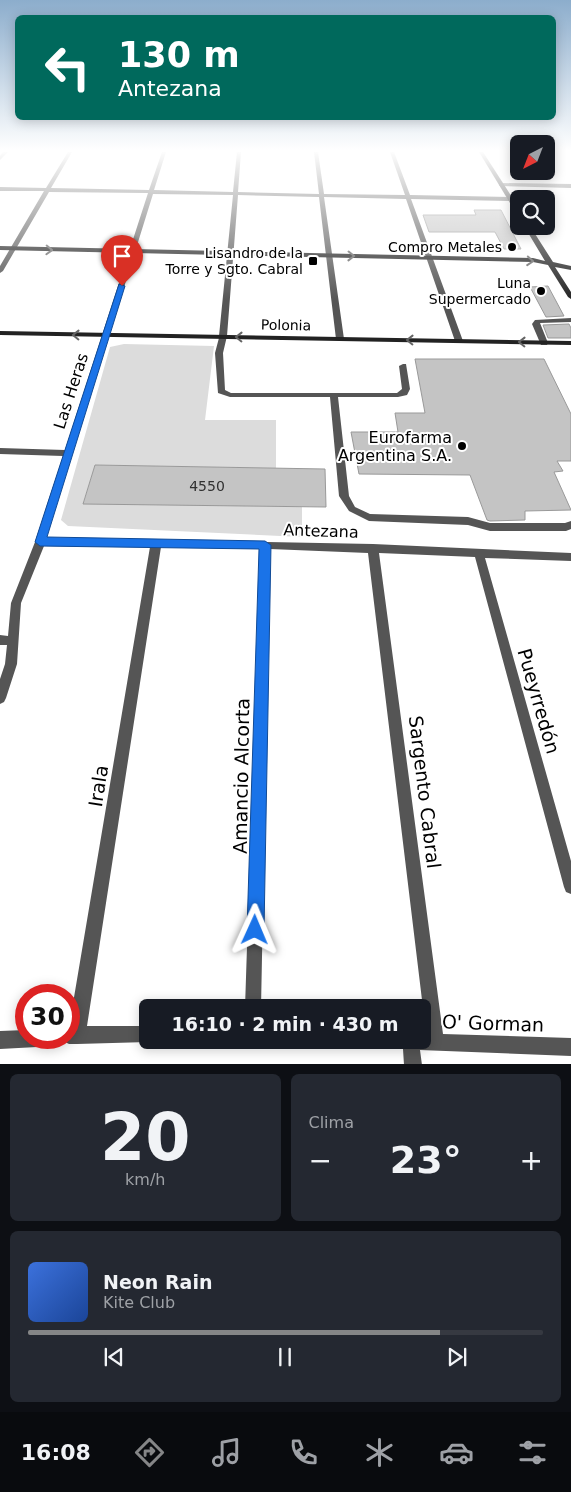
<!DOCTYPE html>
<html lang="es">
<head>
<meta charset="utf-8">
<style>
	:root { --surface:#171b24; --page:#242831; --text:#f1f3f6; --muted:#9ea1a6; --line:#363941; --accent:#858687 }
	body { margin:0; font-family:"DejaVu Sans",sans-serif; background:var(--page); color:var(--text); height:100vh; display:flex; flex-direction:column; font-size:19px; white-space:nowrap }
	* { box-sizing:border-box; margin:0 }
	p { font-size:16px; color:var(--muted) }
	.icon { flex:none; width:28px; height:28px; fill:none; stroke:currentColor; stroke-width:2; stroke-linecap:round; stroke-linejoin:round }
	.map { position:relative; height:1064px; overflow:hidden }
	.drawer { display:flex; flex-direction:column; gap:10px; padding:10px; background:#0d0f14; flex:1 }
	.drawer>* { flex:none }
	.top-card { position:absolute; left:15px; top:15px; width:541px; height:105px; border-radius:8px; box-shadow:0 2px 12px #0003; background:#00695c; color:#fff; overflow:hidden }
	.needle { width:32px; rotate:222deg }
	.buttons { position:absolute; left:510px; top:135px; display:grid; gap:10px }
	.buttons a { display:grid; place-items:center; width:45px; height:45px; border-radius:8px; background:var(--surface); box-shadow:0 2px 12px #0003; font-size:25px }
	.speed { position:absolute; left:15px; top:984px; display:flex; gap:10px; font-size:25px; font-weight:700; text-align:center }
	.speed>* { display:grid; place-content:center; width:65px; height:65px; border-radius:50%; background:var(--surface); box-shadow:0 2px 12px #0003; line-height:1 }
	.speed .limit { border:8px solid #d22; background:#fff; color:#111 }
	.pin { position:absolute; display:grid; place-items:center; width:42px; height:42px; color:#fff; margin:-51px -21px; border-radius:50% 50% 50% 0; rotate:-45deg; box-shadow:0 0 5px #0007 }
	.pin .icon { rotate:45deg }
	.me { position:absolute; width:55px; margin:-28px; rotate:1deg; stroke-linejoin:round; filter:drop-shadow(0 0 4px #0008) }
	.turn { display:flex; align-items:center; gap:18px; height:105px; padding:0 20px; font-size:22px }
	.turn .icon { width:65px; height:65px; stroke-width:2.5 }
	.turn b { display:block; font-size:35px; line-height:42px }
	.big { font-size:38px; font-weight:700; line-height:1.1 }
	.drawer .card { flex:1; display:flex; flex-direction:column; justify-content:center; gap:8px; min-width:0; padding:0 18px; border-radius:8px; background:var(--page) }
	.drawer .dial { align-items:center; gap:0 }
	.dial b { font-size:65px; line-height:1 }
	.song { display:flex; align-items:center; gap:15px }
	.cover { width:60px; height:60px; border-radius:8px; background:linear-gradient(135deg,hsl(220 70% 55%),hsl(220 70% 35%)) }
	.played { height:5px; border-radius:2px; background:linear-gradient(90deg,var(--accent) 80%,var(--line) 80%) }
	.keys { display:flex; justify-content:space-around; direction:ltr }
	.heat { display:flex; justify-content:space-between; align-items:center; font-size:28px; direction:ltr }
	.drawer .tiles { flex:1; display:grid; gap:10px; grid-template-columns:1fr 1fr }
	.card:last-child { grid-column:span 2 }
	.trip { position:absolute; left:139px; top:999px; width:292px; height:50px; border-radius:8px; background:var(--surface); box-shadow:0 2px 12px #0003; font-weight:700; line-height:50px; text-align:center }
	.menu { display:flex; height:80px; justify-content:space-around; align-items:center; background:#090b0e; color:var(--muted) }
	.menu .icon { width:35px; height:35px }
	.menu .on { color:var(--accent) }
	.menu b { font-size:22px; color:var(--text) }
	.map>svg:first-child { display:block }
	.green { fill:#dcdcdc }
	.building { fill:#c4c4c4; stroke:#999 }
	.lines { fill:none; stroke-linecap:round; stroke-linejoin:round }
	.lane { fill:#555; fill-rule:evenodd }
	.street { fill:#555; fill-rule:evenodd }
	.secondary { fill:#222; fill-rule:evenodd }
	.oneway { stroke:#646464 }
	.route { fill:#1a73e8; stroke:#114b97 }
	.poi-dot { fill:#000; stroke:#fff; stroke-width:2 }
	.labels { text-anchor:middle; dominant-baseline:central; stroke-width:4; stroke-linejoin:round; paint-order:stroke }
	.far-poi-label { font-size:14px; fill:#000; stroke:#fff; text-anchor:end }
	.far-street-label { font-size:14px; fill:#000; stroke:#fff }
	.number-label { font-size:14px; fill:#313131 }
	.street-label { font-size:16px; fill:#000; stroke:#fff }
	.poi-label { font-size:16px; fill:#000; stroke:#fff; text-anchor:end }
	.near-street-label { font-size:19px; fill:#000; stroke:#fff }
</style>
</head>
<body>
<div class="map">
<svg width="571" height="1065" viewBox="0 0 571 1065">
	<rect width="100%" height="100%" fill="#fff"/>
	<path class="green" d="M124,344L214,346L205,420H276V468L95,465L83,503L302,507V537L68,526L61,520L110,347Z"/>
	<g class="building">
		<path d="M474,210H501L521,249H504L495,232H429L423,215H476Z"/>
		<path d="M548,286L564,316L546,317L530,287Z"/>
		<path d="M569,324L571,328V338H548L543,325Z"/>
		<path d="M415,359H544L571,414V461H557L563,471L554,472L571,510L525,511V520L490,521L487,520L470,475L359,474L351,432H398L395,413H425Z"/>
		<path d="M95,465L325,469L326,507L83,504Z"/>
	</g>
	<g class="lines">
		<g class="lane">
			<path d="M571,318V322L540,323L548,343L547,345H541L532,324L535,320Z"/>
			<path d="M220,334L227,336L223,353L225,390L231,393H397L402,389L399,366L403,364H406L410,389L407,395L398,397H338L349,496L355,507L370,514L468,517L490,523H565L571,521V529L566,531H490L468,525L369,521L349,511L339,496L330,397H230L218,393L215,353Z"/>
		</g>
		<g class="street">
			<path d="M3,152H8L0,160V156Z"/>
			<path d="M68,152H72L51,188L149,190L162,152H166L154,190L233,192L237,152H241L238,192L319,194L314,152H318L324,194L405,195L390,152H394L410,195L510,197L513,199L510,201L411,199L463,341L459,343L455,341L406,199L324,197L344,339L340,341L336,339L319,197L238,195L227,336L223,338L219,336L233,195L153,194L46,538L373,544L571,553V561L485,558L571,861V894L566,892L564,887L475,557L379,553L443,1034L571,1038V1056L420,1050L422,1065H404L403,1049H383L377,1046L374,1040H422V1033H426L368,553L270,549L261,1008H245L260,549L161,547L87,1026H148V1040H154L148,1042L77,1044H69L63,1041L62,1038H69V1027L150,547L44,546L21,603L17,664L6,698L4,702L0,704V679L5,664L7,645H0V635L8,636L11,603L35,542L63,456L0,454V448L65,450L148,193L49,192L3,271L0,273V266L44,191H0V187L46,188Z"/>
			<path d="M501,183L571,184V188L499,186Z"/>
			<path d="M26,1030V1038H45L43,1044L37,1047L0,1049V1031Z"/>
		</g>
		<g class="secondary">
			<path d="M479,152H483L519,208V215L516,213Z"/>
			<path d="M524,226H530L553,262L571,266V270L555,267L571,292V299L568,297L548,265L533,262L0,250V246L533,258L545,261Z"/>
			<path d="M0,331L571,341V345L0,335Z"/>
		</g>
	</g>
	<defs><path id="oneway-chevron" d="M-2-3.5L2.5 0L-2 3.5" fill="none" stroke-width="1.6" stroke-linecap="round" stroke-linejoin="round" transform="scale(1.25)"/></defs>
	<g class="oneway">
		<use href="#oneway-chevron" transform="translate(49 250) rotate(2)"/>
		<use href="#oneway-chevron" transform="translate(351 256) rotate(1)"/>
		<use href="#oneway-chevron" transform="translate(530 261) rotate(4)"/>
		<use href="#oneway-chevron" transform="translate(76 335) rotate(-179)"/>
		<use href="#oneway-chevron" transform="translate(239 337) rotate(-179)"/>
		<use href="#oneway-chevron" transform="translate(410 340) rotate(-179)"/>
		<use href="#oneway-chevron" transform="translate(522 342) rotate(-179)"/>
	</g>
	<linearGradient id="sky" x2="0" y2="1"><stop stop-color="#8cadcc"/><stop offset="0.5" stop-color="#fff"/><stop offset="1" stop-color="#fff" stop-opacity="0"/></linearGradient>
	<rect width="571" height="301" fill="url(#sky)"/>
	<path class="route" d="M119,284L125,286L47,537L265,541L271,545L264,930L262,937L255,939L249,937L247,930L259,549L40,546L35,542Z"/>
	<g class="poi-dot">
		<circle cx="512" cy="247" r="5"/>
		<rect x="308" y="256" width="10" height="10" rx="2.5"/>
		<circle cx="541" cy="291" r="5"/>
		<circle cx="462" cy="446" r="5"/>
	</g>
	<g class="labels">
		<g class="far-poi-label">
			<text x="502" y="247">Compro Metales</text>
			<text x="303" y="253">Lisandro de la<tspan x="303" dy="16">Torre y Sgto. Cabral</tspan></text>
			<text x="531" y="283">Luna<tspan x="531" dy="16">Supermercado</tspan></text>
		</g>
		<g class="far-street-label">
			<text transform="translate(286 325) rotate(1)">Polonia</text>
		</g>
		<g class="number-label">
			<text x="207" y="486">4550</text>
		</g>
		<g class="street-label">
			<text transform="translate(71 391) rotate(-72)">Las Heras</text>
			<text transform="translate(321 531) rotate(2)">Antezana</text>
		</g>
		<g class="poi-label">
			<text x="452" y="437">Eurofarma<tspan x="452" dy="18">Argentina S.A.</tspan></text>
		</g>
		<g class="near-street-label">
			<text transform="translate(539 701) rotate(74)">Pueyrredón</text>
			<text transform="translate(241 776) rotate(-89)">Amancio Alcorta</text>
			<text transform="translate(98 786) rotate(-81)">Irala</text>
			<text transform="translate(425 792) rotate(83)">Sargento Cabral</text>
			<text transform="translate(493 1023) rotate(2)">O' Gorman</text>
		</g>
	</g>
</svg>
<div class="buttons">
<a><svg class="needle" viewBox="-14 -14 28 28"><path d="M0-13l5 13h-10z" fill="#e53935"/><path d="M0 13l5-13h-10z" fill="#9ea1a6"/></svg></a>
<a><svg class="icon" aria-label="search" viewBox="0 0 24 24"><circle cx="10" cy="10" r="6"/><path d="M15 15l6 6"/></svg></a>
</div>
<div class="speed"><div class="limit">30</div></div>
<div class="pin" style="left:122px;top:286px;background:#d93025"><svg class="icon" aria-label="arrive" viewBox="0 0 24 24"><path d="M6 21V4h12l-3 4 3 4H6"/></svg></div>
<svg class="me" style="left:255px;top:930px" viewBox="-20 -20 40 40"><path d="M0-17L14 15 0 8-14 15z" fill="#1a73e8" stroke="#fff" stroke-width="4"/></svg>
<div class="trip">16:10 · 2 min · 430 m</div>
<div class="top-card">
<div class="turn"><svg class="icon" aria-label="left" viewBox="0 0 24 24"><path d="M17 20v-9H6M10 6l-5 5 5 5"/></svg><div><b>130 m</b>Antezana</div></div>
</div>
</div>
<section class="drawer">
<div class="tiles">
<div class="card dial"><b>20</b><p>km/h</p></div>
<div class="card"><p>Clima</p>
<div class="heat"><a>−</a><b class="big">23°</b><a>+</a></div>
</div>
<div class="card">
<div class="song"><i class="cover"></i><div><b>Neon Rain</b><p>Kite Club</p></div></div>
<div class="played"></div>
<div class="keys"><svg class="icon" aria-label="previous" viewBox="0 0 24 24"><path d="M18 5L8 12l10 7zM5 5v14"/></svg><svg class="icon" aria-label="pause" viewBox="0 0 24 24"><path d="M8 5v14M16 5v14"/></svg><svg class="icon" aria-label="next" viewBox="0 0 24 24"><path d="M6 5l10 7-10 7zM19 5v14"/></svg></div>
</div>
</div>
</section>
<nav class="menu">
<b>16:08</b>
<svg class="icon on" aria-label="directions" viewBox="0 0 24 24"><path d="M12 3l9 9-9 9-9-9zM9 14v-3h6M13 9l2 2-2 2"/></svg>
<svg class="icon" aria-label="music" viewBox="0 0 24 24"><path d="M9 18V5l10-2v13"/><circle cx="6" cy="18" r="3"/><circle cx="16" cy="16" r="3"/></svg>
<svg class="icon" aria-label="phone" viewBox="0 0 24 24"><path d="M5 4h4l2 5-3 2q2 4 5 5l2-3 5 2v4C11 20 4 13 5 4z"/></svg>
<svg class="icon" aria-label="climate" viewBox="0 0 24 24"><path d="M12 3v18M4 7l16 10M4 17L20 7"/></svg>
<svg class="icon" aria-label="car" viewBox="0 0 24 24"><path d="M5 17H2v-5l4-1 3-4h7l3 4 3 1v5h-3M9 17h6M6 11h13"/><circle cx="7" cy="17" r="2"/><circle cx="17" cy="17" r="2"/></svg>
<svg class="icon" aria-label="filters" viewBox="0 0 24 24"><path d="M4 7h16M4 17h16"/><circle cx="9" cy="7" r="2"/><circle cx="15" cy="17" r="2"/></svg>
</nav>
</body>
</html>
